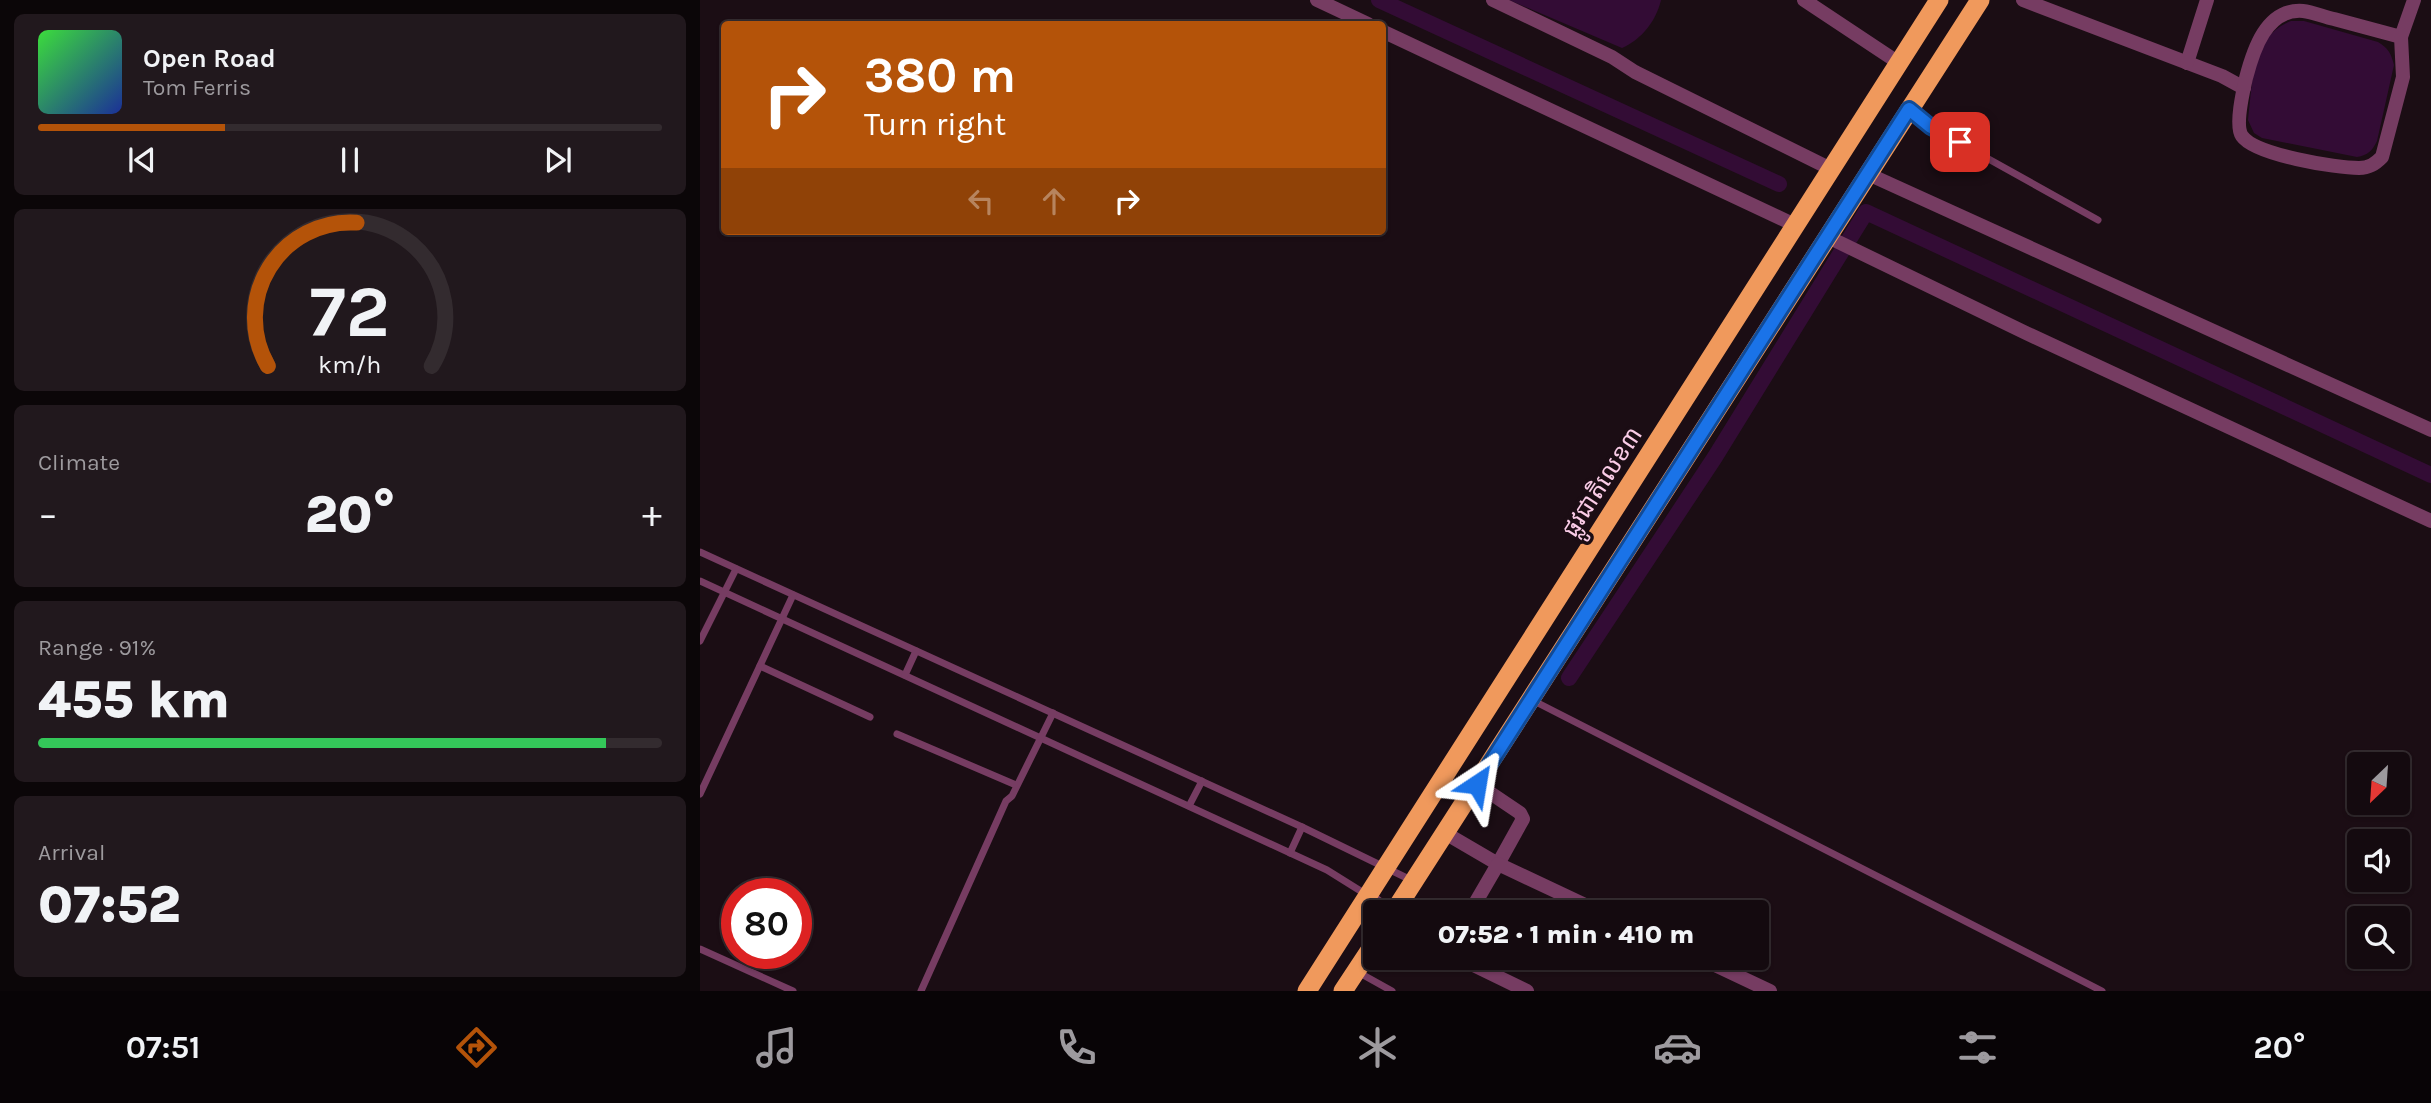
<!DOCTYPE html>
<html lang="en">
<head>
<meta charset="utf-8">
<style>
	:root { --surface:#140a0f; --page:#21181d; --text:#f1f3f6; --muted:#9d9a9e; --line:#332b2f; --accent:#b45309 }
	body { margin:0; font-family:Karla,"Noto Sans Khmer",sans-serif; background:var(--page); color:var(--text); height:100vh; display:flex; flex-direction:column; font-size:26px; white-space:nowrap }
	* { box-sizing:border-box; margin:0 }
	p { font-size:23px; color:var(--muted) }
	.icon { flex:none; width:38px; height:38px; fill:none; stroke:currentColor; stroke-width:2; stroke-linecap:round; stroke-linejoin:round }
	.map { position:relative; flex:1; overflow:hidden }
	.drawer { display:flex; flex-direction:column; gap:14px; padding:14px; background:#0b0608; width:700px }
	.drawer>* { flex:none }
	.guide { position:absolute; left:21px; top:21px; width:665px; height:214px; border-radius:7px; box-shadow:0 2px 5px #0004,0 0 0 2px var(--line); background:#b45309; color:#fff; overflow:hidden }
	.needle { width:46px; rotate:205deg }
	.fabs { position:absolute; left:1647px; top:752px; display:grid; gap:14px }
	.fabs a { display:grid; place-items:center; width:63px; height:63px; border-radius:7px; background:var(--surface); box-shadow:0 2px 5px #0004,0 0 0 2px var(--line); font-size:35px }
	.speed { position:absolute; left:21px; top:878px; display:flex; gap:14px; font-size:35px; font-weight:700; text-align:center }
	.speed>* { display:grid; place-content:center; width:91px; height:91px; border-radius:50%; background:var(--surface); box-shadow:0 2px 5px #0004,0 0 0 2px var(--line); line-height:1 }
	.speed .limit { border:10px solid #d22; background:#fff; color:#111 }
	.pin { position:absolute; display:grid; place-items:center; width:60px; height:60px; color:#fff; margin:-30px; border-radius:14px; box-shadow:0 4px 10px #0006 }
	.me { position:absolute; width:77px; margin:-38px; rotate:33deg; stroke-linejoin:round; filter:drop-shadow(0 0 5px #0008) }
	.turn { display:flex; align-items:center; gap:24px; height:147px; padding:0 28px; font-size:32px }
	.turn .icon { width:91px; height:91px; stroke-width:2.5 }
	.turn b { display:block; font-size:49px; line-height:60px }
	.lanes { display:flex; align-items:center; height:66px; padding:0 28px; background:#0003; justify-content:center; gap:35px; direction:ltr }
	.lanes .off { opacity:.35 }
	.big { font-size:52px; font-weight:800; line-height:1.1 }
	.drawer .tile { flex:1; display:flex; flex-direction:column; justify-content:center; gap:10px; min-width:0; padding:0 24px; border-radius:10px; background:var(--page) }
	.drawer .dial { align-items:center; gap:0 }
	.dial svg { height:182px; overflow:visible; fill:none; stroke:var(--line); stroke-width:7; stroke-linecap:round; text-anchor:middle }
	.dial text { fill:var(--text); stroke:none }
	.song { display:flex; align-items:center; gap:21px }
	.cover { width:84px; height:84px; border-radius:10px; background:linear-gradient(135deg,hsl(120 70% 55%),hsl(230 70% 35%)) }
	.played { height:7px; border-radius:4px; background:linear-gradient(90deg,var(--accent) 30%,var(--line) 30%) }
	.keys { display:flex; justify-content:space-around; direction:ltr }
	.heat { display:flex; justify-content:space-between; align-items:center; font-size:38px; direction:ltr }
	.charge { height:10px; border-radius:5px; background:linear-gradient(90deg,#34c759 91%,var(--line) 0) }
	.trip { position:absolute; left:663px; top:900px; width:406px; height:70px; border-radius:7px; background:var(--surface); box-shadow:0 2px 5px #0004,0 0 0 2px var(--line); font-weight:800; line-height:70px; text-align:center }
	.menu { display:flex; height:112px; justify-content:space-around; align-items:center; background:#080406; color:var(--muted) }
	.menu .icon { width:49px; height:49px }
	.menu .selected { color:var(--accent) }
	.menu b { font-size:32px; color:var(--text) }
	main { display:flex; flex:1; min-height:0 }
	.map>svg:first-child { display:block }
	.water { fill:#330c35 }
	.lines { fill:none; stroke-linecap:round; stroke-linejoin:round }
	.canal { stroke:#330c35; stroke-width:16 }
	.service { stroke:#763c62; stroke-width:7 }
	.minor { stroke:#763c62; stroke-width:14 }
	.trunk { stroke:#f0995c; stroke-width:19 }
	.route-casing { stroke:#114b97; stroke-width:18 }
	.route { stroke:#1a73e8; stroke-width:12 }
	.labels { text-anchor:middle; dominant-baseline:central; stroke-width:7; stroke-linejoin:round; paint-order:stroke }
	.street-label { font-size:24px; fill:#facce7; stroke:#1b0d14 }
</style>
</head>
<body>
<main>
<section class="drawer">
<div class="tile">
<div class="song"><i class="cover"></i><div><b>Open Road</b><p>Tom Ferris</p></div></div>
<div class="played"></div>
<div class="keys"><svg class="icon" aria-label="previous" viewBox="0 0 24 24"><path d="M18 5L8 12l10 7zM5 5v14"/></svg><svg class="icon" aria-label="pause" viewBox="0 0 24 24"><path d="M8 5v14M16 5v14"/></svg><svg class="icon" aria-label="next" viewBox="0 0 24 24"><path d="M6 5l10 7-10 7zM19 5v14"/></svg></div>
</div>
<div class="tile dial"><svg viewBox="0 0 100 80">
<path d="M14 69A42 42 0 1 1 86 69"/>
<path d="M14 69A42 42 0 0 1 53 6" stroke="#b45309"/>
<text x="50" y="56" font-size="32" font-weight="700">72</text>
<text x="50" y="72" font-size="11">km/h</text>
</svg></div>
<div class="tile"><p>Climate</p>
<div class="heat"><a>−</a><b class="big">20°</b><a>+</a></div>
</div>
<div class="tile"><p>Range · 91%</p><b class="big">455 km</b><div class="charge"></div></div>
<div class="tile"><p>Arrival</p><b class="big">07:52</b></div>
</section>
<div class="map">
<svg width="1731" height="991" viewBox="0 0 1731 991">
	<rect width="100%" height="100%" fill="#1b0d14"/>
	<g class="water">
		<path d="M809,0H961C956,21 942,39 922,48Z"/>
		<path d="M1591,21H1604L1678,42C1688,48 1691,53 1694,65L1677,141C1672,151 1668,155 1657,157L1562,138L1554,133L1548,120C1553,82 1550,37 1591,21Z"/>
	</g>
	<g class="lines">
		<g class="canal">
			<path d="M679,0L1079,184"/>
			<path d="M869,678L1015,457L1166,212L1731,475"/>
		</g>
		<g class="service">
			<path d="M1211,111L1231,127L1398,220"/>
			<path d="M0,552L602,827L711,880"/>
			<path d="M0,581L627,870L667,895"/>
			<path d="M0,641L36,569"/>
			<path d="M60,666L170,717"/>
			<path d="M205,675L216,651"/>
			<path d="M832,700L1402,991"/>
			<path d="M197,734L316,785"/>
			<path d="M0,794L93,595"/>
			<path d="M489,806L502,781"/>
			<path d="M590,853L602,827"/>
			<path d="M0,949L93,991"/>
			<path d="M656,971L692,991"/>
			<path d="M221,991L306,801L312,796L353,713"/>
		</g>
		<g class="minor">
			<path d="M617,0L668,24"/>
			<path d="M793,0L912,57L935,72L1131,169"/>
			<path d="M1104,0L1199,63"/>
			<path d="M1323,0L1522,76L1544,88"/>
			<path d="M682,31L1095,225"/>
			<path d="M1701,37C1679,31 1656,25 1634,19C1624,17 1613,12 1603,11C1566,8 1553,51 1546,78C1543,91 1535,126 1542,136C1555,155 1636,168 1659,168C1669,168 1675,164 1682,157L1703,77L1701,37L1714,0"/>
			<path d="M1487,63L1507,0"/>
			<path d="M1168,174L1731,430"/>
			<path d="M1128,237L1326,333L1731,521"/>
			<path d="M745,833L798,864L823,819L820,813L777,784"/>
			<path d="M668,896L688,912"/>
			<path d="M770,912L798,864L900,912"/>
			<path d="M757,957L827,991"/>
			<path d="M998,957L1070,991"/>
		</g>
		<g class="trunk">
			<path d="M694,912L1280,0"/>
			<path d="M607,991L1239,0"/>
			<path d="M643,991L676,941"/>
		</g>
	</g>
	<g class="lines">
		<g class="route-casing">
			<path id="route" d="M777,784L1209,109L1231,127L1260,142"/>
		</g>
		<use href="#route" class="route"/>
	</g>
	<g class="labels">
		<g class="street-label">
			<text transform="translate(902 482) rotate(-57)">ផ្លូវជាតិលេខ៣</text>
		</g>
	</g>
</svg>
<div class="fabs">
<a><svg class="needle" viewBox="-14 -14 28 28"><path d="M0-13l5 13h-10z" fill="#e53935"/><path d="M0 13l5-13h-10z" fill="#9d9a9e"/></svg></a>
<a><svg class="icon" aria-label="sound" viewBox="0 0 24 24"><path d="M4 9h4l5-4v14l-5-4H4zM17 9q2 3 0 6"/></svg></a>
<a><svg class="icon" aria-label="search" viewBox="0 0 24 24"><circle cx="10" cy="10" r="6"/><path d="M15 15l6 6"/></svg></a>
</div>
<div class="speed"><div class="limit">80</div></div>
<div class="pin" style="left:1260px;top:142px;background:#d93025"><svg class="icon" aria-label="arrive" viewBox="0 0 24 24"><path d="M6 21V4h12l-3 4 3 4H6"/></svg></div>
<svg class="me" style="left:777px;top:784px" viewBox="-20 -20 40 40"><path d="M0-17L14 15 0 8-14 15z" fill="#1a73e8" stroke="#fff" stroke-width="4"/></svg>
<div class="trip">07:52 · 1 min · 410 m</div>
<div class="guide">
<div class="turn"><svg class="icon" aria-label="right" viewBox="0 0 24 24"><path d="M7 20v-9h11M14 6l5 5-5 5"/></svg><div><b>380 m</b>Turn right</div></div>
<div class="lanes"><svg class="icon off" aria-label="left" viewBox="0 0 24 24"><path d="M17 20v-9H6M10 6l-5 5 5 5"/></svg><svg class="icon off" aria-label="ahead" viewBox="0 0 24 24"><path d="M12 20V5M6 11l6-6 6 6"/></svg><svg class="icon" aria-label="right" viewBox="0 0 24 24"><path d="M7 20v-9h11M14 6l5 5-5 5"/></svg></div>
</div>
</div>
</main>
<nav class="menu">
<b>07:51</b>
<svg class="icon selected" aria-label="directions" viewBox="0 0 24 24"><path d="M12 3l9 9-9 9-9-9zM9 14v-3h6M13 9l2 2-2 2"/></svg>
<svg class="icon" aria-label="music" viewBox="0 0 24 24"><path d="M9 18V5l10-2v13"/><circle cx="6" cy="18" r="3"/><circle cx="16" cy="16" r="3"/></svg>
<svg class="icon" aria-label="phone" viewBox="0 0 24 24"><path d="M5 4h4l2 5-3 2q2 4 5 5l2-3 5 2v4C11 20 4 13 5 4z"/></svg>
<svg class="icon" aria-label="climate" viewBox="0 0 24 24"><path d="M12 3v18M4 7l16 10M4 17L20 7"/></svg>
<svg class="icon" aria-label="car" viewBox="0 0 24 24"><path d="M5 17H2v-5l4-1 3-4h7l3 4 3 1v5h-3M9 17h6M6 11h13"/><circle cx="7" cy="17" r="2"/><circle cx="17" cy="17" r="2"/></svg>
<svg class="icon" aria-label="filters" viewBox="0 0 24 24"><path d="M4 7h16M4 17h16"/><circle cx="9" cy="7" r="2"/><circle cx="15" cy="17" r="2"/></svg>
<b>20°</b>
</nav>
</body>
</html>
